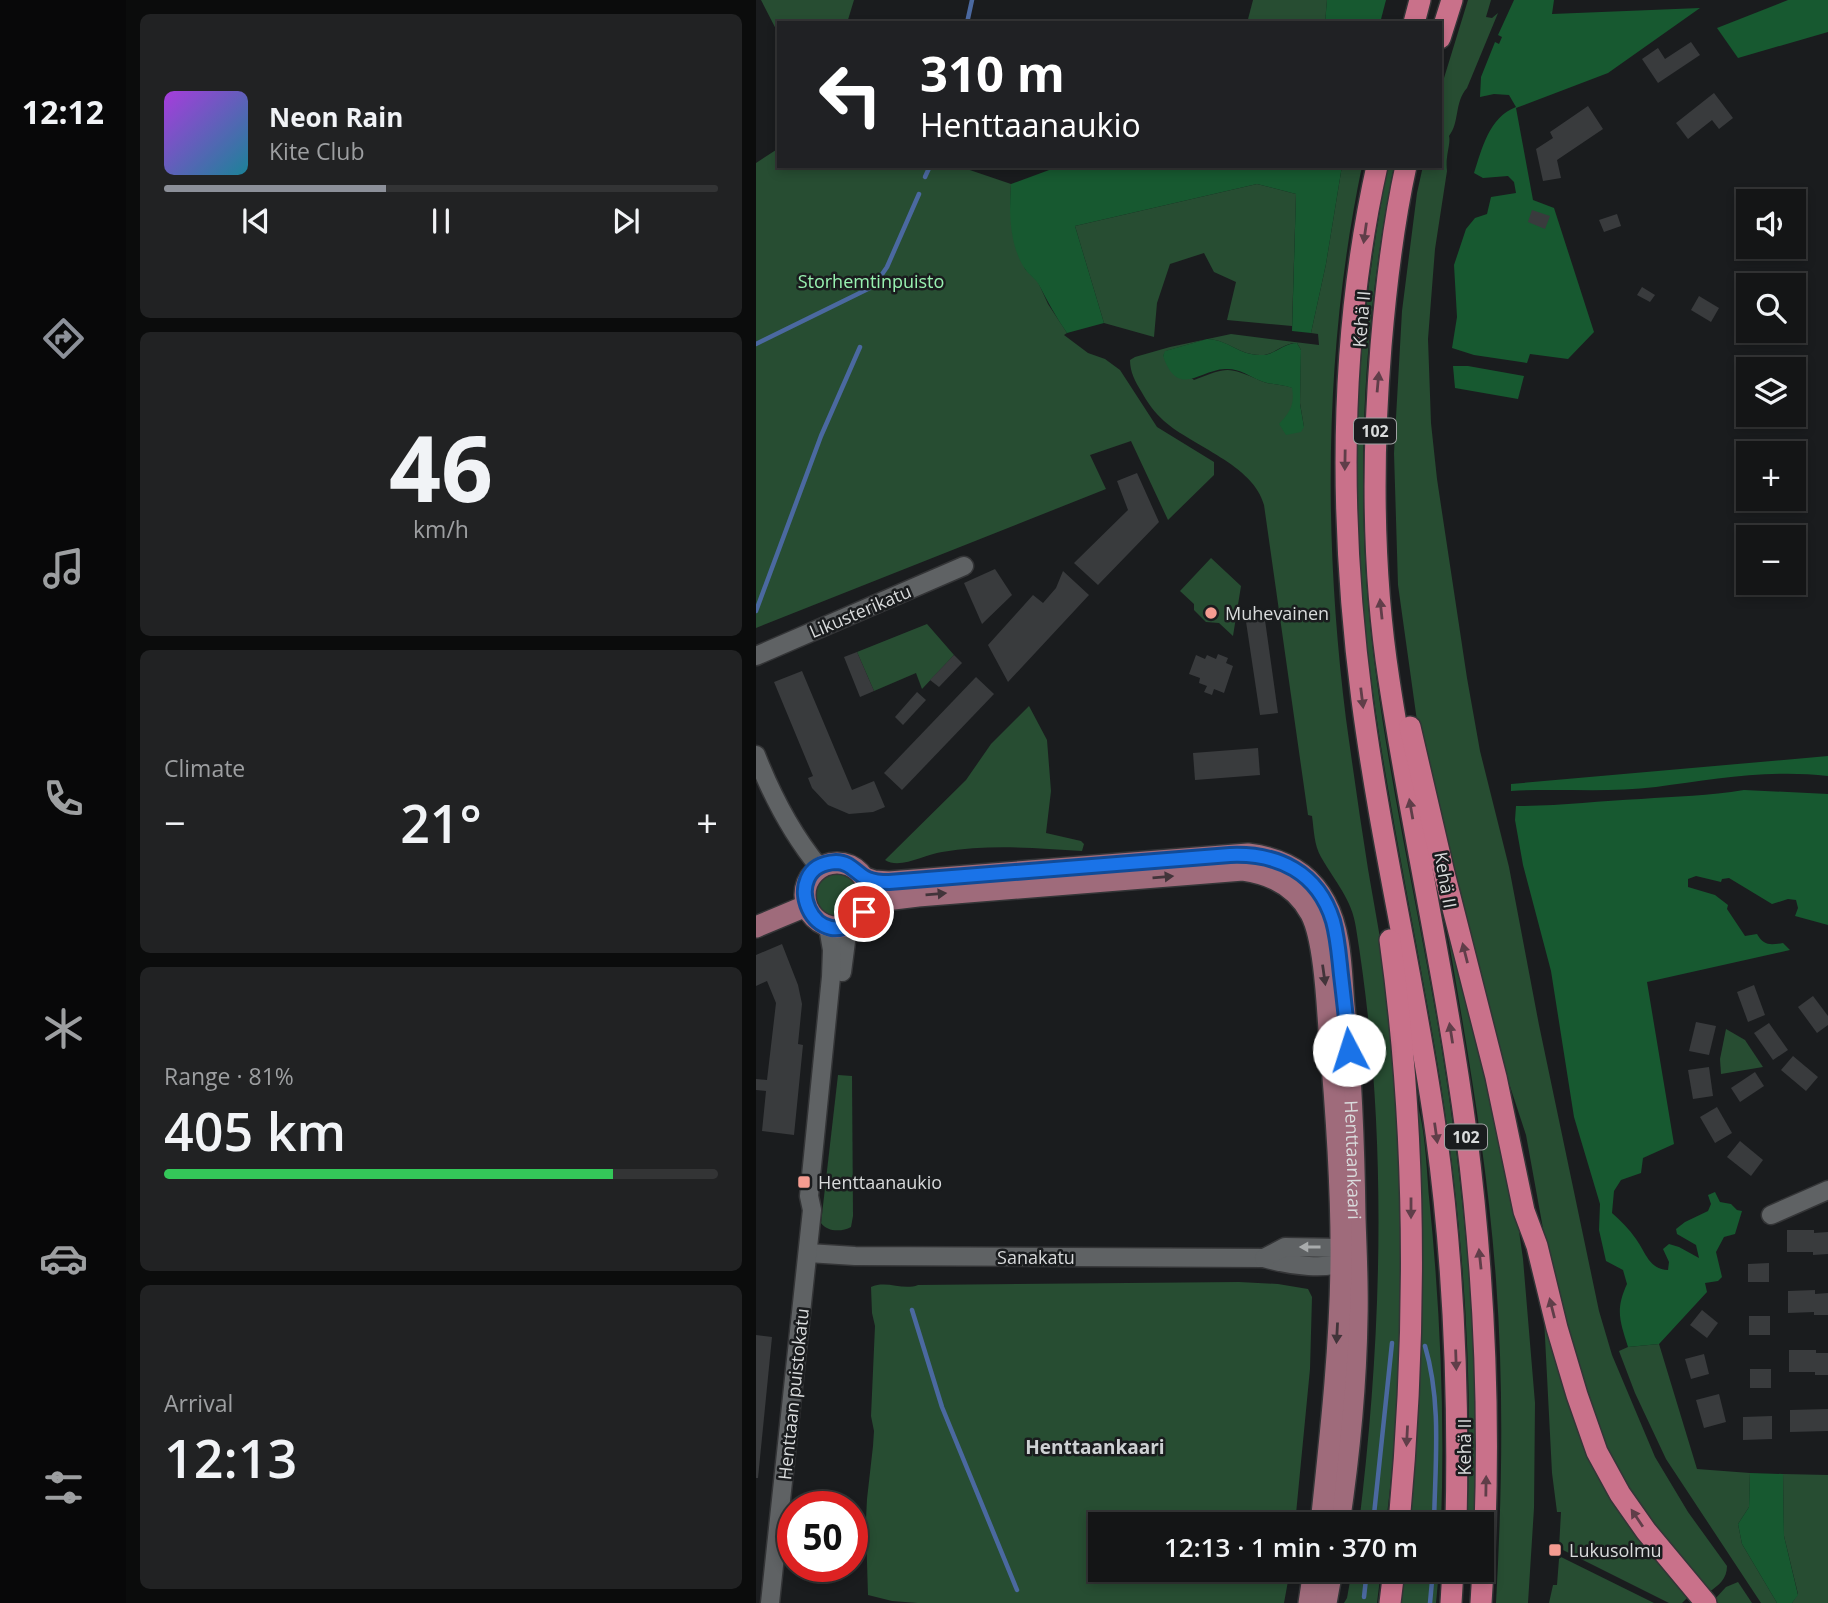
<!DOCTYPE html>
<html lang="en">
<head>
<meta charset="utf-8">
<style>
	:root { --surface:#141516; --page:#212223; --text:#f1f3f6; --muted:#9d9fa1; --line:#333435; --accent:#8c9099 }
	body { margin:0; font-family:"Open Sans",sans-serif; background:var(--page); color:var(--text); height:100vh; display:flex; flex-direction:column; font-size:26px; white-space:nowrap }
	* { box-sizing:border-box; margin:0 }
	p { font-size:23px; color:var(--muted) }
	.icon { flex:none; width:38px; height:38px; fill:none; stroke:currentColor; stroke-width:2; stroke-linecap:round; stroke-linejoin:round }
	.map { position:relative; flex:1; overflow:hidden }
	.sheet { display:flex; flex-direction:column; gap:14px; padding:14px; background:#0b0c0c; width:630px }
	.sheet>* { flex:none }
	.hud { position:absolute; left:21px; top:21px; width:665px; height:147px; border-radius:0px; box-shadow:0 4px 10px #0003,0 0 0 2px var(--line); background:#202124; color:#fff; overflow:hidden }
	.tools { position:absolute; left:980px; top:189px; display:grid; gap:14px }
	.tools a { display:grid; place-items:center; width:70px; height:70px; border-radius:0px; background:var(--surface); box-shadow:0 4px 10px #0003,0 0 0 2px var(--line); font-size:35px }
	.speed { position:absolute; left:21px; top:1491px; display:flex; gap:14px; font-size:35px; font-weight:700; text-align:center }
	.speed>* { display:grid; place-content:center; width:91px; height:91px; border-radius:50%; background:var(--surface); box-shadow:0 4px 10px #0003,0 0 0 2px var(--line); line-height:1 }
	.speed .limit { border:10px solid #d22; background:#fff; color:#111 }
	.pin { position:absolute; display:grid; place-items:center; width:60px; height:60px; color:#fff; margin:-30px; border:4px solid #fff; border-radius:50%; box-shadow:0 2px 7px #0007 }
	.me { position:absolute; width:77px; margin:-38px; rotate:355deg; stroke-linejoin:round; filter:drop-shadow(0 0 5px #0008) }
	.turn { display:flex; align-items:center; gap:24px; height:147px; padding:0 28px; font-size:32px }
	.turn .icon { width:91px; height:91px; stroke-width:2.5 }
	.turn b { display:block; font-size:49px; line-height:60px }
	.big { font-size:52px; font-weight:600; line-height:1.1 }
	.sheet .widget { flex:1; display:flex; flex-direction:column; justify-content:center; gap:10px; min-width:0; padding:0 24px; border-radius:10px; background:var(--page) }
	.sheet .dial { align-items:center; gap:0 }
	.dial b { font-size:91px; line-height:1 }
	.song { display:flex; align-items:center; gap:21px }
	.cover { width:84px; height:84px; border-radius:10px; background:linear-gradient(135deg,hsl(280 70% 55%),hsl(190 70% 35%)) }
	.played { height:7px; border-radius:4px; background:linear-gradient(90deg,var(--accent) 40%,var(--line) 40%) }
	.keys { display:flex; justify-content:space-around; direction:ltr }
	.heat { display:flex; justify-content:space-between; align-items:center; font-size:38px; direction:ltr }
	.charge { height:10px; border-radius:5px; background:linear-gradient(90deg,#34c759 81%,var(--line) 0) }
	.trip { position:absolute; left:332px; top:1512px; width:406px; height:70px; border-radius:0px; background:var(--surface); box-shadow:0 4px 10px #0003,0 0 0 2px var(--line); font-weight:600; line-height:70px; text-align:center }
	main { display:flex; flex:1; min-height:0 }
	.tabs { display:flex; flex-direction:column; width:126px; justify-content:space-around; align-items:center; background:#080809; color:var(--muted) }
	.tabs .icon { width:49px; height:49px }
	.tabs .current { color:var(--accent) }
	.tabs b { font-size:32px; color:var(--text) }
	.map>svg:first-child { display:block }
	.green { fill:#274d32; fill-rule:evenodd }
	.forest { fill:#175930 }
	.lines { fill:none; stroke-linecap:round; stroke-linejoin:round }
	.stream { stroke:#4b69a0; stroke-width:4.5 }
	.building { fill:#393b3d }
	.minor-casing { stroke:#343537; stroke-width:21 }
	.major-casing { stroke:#343537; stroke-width:24 }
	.highway-casing { stroke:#343537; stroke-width:24 }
	.minor { stroke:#5f6264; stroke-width:18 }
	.major { stroke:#9f6b7b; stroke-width:21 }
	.highway { stroke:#c9718a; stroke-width:21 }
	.oneway { fill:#603e49 }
	.oneway2 { fill:#42343a }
	.oneway3 { fill:#a8abac }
	.route-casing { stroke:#114b97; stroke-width:18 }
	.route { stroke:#1a73e8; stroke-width:12 }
	.poi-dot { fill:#f59c91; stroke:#1a1c1e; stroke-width:2.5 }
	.labels { text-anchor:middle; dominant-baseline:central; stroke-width:5; stroke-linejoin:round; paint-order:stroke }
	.shield { fill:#1a1c1e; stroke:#a0a2a3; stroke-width:2 }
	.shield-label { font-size:16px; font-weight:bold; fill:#d9dbdc }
	.park-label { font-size:18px; fill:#98f1b0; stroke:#1a1c1e }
	.street-label { font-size:18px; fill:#d9dbdc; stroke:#1a1c1e }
	.poi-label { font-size:18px; fill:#d9dbdc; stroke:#1a1c1e; text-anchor:start }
	.neighbourhood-label { font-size:19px; font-weight:bold; fill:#ced1d3; stroke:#1a1c1e }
</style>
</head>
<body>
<main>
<nav class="tabs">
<b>12:12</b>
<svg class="icon current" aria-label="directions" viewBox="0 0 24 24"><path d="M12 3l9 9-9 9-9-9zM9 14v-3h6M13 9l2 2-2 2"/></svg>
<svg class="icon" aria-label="music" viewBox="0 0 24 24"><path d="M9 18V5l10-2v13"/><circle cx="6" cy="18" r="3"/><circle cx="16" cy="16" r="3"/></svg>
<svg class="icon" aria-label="phone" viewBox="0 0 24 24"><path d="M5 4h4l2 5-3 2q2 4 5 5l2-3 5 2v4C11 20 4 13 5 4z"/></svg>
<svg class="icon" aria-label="climate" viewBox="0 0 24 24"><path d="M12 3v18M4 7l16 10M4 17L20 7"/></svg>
<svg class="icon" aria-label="car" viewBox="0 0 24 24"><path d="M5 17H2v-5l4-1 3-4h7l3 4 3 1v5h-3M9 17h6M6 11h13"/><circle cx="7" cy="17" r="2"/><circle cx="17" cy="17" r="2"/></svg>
<svg class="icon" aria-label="filters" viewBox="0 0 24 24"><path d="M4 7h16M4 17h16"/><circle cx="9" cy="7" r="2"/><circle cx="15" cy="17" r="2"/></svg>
</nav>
<section class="sheet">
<div class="widget">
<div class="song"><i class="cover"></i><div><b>Neon Rain</b><p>Kite Club</p></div></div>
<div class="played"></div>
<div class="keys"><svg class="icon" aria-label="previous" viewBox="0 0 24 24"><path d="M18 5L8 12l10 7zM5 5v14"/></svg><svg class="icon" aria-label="pause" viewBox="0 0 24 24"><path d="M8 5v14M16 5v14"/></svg><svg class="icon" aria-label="next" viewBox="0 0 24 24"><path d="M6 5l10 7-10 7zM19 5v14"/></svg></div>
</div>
<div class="widget dial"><b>46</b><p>km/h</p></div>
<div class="widget"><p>Climate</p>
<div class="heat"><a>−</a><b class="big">21°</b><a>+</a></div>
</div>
<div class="widget"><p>Range · 81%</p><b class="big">405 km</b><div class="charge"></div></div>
<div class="widget"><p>Arrival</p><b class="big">12:13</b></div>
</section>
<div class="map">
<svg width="1072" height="1603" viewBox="0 0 1072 1603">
	<rect width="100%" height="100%" fill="#1a1c1e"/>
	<g class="green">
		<path d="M5,0H98L91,23H23V35Z"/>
		<path d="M497,0H571L569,23H491Z"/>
		<path d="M712,0H735L730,17L736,18L742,13L711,88C698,103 704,122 693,136C695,144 689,156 691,171L679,249L672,339L675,423L681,479L711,678L724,751L753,867L783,1025L843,1311L856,1355L899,1457L932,1512L971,1566C971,1579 963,1585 953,1592L898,1529L864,1478L840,1430L812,1337L788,1234L770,1135L748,1068L661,721L642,585L638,453L646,311L661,193L667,166H684V91Z"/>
		<path d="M23,148V166H202L255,184L254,204L269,269L282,282L292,304L311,333L308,335L332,353L349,359L364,370L401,427L458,462V475L412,520L375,441L334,455L350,489L0,628V163Z"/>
		<path d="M586,166H606C568,349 567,534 590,719C597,769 604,819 612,869C621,922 632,977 637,1031C651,1195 650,1361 630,1524H603C627,1328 632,1124 600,928C596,899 579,882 565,857C558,845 558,830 556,816L552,815L508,505C498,465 436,446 408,421C399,413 391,402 385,391C379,381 374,372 374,360L379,357L414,347L475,334L563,345L562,334L555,333L570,264ZM451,339C473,340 483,355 504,355C518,356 527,342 541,343L545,350L544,403L548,427L533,414L538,401L537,388C526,384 514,385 505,381C471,366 472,367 438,380L407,356L410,351Z"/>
		<path d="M632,166H638C610,306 601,448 611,590C623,741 659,889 684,1038C710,1199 725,1361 718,1524H711C718,1376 707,1226 684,1079C656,905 614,732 603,556C595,426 607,294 632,166Z"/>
		<path d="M501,184L540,194L536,326L471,320L480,282L458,272L448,253L414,264L401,303L398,337L348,323L319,226Z"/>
		<path d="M455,558L485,586L477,636L463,623L450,622L438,610V604L424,591Z"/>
		<path d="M171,624L198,655L166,689L160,673L118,691L101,652Z"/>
		<path d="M273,706L291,740L295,791L290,833L325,841L328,844L326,851C279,848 233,844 186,852C169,854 144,870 129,860L210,780L235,744Z"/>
		<circle cx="81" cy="895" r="22"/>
		<path d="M687,907L707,975L761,1217L767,1259L779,1403L778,1508L772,1603H740C746,1495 748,1388 740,1280C731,1154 708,1031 687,907Z"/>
		<path d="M970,1029L989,1040L1007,1067L965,1074L964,1059Z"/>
		<path d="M82,1075L96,1076L97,1216L95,1227C86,1232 71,1232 65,1223Z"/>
		<path d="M660,1102C669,1122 671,1173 673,1197C684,1306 689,1415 685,1524H651Z"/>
		<path d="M483,1282L522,1284L552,1289L556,1297L554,1369L539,1524H345V1570H534L528,1603H162L136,1601L112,1595L110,1530L112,1524L110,1520L111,1499L117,1446L118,1431L115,1416L119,1326L116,1313L115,1287C131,1280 147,1291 162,1285Z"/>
		<path d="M788,1318L808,1384L933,1596L926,1603H913L803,1548L805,1512H801L796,1473Z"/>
		<path d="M903,1344L941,1469L994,1473L993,1507L982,1524L986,1544L1021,1603H1005L910,1459L879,1393L863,1351L872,1347Z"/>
		<path d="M1027,1474L1072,1475V1603H1036L1042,1594L1028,1536Z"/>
		<path d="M805,1557L898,1603H793L797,1585H801L803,1559Z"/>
		<path d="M596,1570H625L621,1603H588L591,1598Z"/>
		<path d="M645,1570H683L680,1603H642Z"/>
		<path d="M982,1582L996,1603H962L959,1599L970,1587Z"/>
	</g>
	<g class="forest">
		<path d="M571,0H630L624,23H569Z"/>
		<path d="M758,0H798L796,14L944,8L852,73L760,108L777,200L798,208L838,332L812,359L774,354L771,363L718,355L696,348L701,317L698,265L710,229L719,218L731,214L735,197L760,193L758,182L752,176L727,178L718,173C726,149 733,117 760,107L753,95L738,94L724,97L725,77L739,42L743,44L746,37L742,35Z"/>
		<path d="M1032,0H1072V32L982,58L961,28Z"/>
		<path d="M304,166H586L570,264L555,333L536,331L540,194L501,184L319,226L348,323L311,333C300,317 292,302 283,285C280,279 273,275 269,269C253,245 253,211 255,184Z"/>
		<path d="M451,339C474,340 482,355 504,355C518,356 527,343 541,343L545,350L544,404L548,427L545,432L530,435L523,424C534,412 539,404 536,388C526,384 514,385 505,381C493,376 483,368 469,369C443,370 422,399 407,356L409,351Z"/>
		<path d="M697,366H712L768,376L762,399L699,388Z"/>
		<path d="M1072,756V776C1015,769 957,779 900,787C852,793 803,788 755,791V784Z"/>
		<path d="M988,790L1072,794V925L1039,916L1042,908L1040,900L1032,899L1016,904L973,878L966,879L965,882L940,876L932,879V887L959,895L972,905L971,909L989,936L1001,934C1008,946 1014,945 1027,943L1034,950L891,982L918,1144L887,1158L885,1173L865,1180L858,1191L856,1213C865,1221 873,1229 880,1239C890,1253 893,1269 912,1270L913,1262L907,1249L913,1244L923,1247L943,1258L940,1245L921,1234L920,1229L929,1222L952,1211L955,1204L952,1195L959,1192L964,1202L975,1204L981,1210L986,1211L979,1234L968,1237L960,1252L966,1277L962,1281L949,1283L951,1292L903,1344L872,1347C864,1321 859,1310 871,1284L867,1270L850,1261L843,1230L844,1204L818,1117L795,971L767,865L759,820L760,806C802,806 843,801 885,799C920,796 953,796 988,790Z"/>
		<path d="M994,1473L1027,1474L1028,1536L1042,1595L1036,1603H1021L986,1544L982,1524L993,1507Z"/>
	</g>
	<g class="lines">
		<g class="stream">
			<path d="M211,23L216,0"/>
			<path d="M169,177L174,166"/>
			<path d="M0,344L118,286L131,267L163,194"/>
			<path d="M0,611L65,436L104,347"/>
			<path d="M156,1310L186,1407L261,1590"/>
			<path d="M669,1346C686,1403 679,1465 678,1524"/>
			<path d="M617,1524L636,1343"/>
			<path d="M608,1597L611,1570"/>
			<path d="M674,1603L677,1570"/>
		</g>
	</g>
	<g class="building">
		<path d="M935,42L944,55L902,83L886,59L902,48L909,59Z"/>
		<path d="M958,93L977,118L963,129L956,120L932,139L920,123Z"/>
		<path d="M832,106L847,129L801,160L805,178L787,181L780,149L797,138L794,132Z"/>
		<path d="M776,210L794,216L789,229L772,222Z"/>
		<path d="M861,214L865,226L848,232L843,220Z"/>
		<path d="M886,287L899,295L894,302L881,295Z"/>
		<path d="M943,296L963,308L955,322L935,310Z"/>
		<path d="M381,473L403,522L342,585L318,563L372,510L361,481Z"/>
		<path d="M239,569L256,595L226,624L208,583Z"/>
		<path d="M307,571L333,595L252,682L232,645L277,595L287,603L300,588Z"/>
		<path d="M508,613L522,713L504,715L489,615Z"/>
		<path d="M101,652L118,691L104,697L88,657Z"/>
		<path d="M462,654L472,658L470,663L477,666L468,693L458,689L456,695L448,692L451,686L443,683L444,678L433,674L440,655L449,659L451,655L460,659Z"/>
		<path d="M198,655L206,663L183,687L174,680Z"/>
		<path d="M46,671L96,790L118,781L129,807L117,812L93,814L72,805L56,788L52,778L57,776L18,682Z"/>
		<path d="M220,677L238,694L146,790L128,773Z"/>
		<path d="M161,692L170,700L147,725L139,717Z"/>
		<path d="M502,748L504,775L439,780L437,753Z"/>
		<path d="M26,944L42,985L46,1004L42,1044L47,1045L38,1135L6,1131L10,1091L0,1090V1079L11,1080L20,1003L11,981L0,986V955Z"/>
		<path d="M998,985L1009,1015L992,1022L981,992Z"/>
		<path d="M1057,996L1072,1016V1025L1061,1033L1042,1007Z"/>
		<path d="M940,1022L960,1026L953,1055L933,1051Z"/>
		<path d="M1013,1023L1032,1050L1017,1060L998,1033Z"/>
		<path d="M1037,1056L1062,1077L1050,1091L1025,1070Z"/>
		<path d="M953,1067L957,1096L937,1099L932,1070Z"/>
		<path d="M999,1072L1008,1086L984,1102L975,1088Z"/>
		<path d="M961,1107L976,1133L959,1143L944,1117Z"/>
		<path d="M984,1141L1007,1160L995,1176L971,1157Z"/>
		<path d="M1031,1230H1058V1233L1072,1232V1254L1057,1255V1252H1031Z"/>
		<path d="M1013,1263V1282H992V1264Z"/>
		<path d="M1059,1290V1294L1072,1293V1315H1058V1312L1032,1313V1291Z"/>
		<path d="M946,1310L962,1323L951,1338L934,1325Z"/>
		<rect x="993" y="1316" width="21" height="19"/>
		<path d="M0,1335L16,1337L2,1478H0Z"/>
		<path d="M1033,1350H1060V1353H1072V1375H1059V1372H1033Z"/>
		<path d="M948,1354L953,1374L935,1379L929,1359Z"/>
		<rect x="994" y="1369" width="21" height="19"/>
		<path d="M963,1394L970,1422L948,1428L940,1400Z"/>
		<path d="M1072,1409V1431L1034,1432V1410Z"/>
		<path d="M1016,1416V1439L987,1440V1417Z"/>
	</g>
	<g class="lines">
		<g class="minor-casing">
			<g id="minor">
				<path d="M0,656L208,566"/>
				<path d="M0,755C16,796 35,833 63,867"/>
				<path d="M86,972L92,926"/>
				<path d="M1015,1215L1072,1190"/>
				<path d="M52,1253L99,1256L508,1258C532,1265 574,1272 595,1259"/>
				<path d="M508,1258L529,1247L585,1248L596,1253"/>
				<path d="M14,1603L56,1210L53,1196L75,977L76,950L72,927"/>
			</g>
		</g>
		<g class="major-casing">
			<g id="major">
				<circle cx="81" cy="895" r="32"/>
				<path id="s1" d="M109,878L118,881L133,882L492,854C525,858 553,872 569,902C586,933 585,973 588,1006C596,1077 598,1147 599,1218C600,1251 602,1285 601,1318C600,1386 593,1457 583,1524"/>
				<path d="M113,902L162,896L487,870C516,874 541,887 555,914C568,939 571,1001 573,1030C580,1107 586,1186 585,1264C584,1351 574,1438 565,1524"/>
				<path d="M0,927L50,906"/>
				<path d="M553,1603L558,1570"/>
				<path d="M570,1603L576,1570"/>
			</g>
		</g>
		<g class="highway-casing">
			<g id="highway">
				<path d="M658,23L664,0"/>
				<path d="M684,38L696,0"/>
				<path d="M621,166C582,341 583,522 606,700C625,845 660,988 680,1133C698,1264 703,1393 700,1524"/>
				<path d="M650,166C637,225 630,286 625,346C616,457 616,570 633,680C656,831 690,980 710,1131C730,1288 736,1446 725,1603"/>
				<path d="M654,727L688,873L740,1077L768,1211L781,1246L801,1328L821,1395L841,1452L864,1494L890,1531L950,1603"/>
				<path d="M634,940C661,1134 661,1329 643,1524"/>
				<path d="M634,1603L638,1570"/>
				<path d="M695,1603L697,1570"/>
			</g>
		</g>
		<use href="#minor" class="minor"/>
		<use href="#major" class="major"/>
		<use href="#highway" class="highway"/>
	</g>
	<defs><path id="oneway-solid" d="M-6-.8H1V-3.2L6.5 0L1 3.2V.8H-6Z" transform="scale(1.75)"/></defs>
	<g class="oneway">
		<use href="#oneway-solid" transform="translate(609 233) rotate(98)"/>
		<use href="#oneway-solid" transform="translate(622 382) rotate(-85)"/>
		<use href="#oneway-solid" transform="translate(589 460) rotate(91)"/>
		<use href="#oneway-solid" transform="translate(625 609) rotate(-96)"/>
		<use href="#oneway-solid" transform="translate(606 698) rotate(83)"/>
		<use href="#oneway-solid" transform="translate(655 809) rotate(-100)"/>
		<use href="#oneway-solid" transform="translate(709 953) rotate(-104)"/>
		<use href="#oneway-solid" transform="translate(695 1033) rotate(-99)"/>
		<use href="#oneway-solid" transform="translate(680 1133) rotate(82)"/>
		<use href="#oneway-solid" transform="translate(655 1208) rotate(90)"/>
		<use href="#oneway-solid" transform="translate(724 1259) rotate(-96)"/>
		<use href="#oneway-solid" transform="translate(796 1308) rotate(-104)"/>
		<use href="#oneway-solid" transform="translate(700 1360) rotate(88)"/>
		<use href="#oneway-solid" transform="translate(651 1436) rotate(93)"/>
		<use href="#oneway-solid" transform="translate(730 1486) rotate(-89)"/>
		<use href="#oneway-solid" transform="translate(881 1518) rotate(-124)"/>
	</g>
	<g class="oneway2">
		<use href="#oneway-solid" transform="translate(407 877) rotate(-5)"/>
		<use href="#oneway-solid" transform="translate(180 894) rotate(-5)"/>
		<use href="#oneway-solid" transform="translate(568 975) rotate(82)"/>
		<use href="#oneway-solid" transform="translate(581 1333) rotate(93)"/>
	</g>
	<use class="oneway3" href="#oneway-solid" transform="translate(554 1247) rotate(-180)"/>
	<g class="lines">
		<g class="route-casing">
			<path id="route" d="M108,912C60,967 18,865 80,862C95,862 100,874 112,879C119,882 126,882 133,882L474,855C522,853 562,872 577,921C582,939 583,957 585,975C588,1000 591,1025 593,1050"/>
		</g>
		<use href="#route" class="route"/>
	</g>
	<g class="poi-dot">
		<circle cx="455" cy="613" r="7"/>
		<rect x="41" y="1175" width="14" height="14" rx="3.5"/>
		<rect x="792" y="1543" width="14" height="14" rx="3.5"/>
	</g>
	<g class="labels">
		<g class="shield">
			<rect x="598" y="418.5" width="42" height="25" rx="5"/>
			<rect x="689" y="1124.5" width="42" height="25" rx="5"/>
		</g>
		<g class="shield-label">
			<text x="619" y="431">102</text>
			<text x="710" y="1137">102</text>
		</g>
		<g class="park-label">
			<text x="115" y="281">Storhemtinpuisto</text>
		</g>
		<g class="street-label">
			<text transform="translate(605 319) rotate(-85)">Kehä II</text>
			<text transform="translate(104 611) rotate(-23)">Likusterikatu</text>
			<text transform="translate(690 880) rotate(80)">Kehä II</text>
			<text stroke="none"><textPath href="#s1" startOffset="740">Henttaankaari</textPath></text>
			<text x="280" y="1257">Sanakatu</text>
			<text transform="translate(37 1394) rotate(-84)">Henttaan puistokatu</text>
			<text transform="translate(708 1447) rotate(-90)">Kehä II</text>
		</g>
		<g class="poi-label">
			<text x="469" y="613">Muhevainen</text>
			<text x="62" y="1182">Henttaanaukio</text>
			<text x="813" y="1550">Lukusolmu</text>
		</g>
		<g class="neighbourhood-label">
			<text x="339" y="1447">Henttaankaari</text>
		</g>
	</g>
</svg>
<div class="tools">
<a><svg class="icon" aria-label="sound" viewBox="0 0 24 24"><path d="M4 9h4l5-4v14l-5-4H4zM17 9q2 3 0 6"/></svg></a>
<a><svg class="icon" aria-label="search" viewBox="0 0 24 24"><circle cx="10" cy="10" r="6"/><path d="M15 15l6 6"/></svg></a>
<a><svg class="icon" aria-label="layers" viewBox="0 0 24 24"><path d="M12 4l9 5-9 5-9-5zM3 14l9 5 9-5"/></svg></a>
<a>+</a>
<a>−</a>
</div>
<div class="speed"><div class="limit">50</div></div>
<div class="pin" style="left:108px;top:912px;background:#d93025"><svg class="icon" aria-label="arrive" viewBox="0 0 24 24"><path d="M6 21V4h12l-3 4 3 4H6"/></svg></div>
<svg class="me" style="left:593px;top:1050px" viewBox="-20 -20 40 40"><circle r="19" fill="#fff"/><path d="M0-13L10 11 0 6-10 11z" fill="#1a73e8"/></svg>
<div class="trip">12:13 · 1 min · 370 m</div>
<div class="hud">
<div class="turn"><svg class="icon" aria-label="left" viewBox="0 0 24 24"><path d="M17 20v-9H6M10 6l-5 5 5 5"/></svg><div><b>310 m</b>Henttaanaukio</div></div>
</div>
</div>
</main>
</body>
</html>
